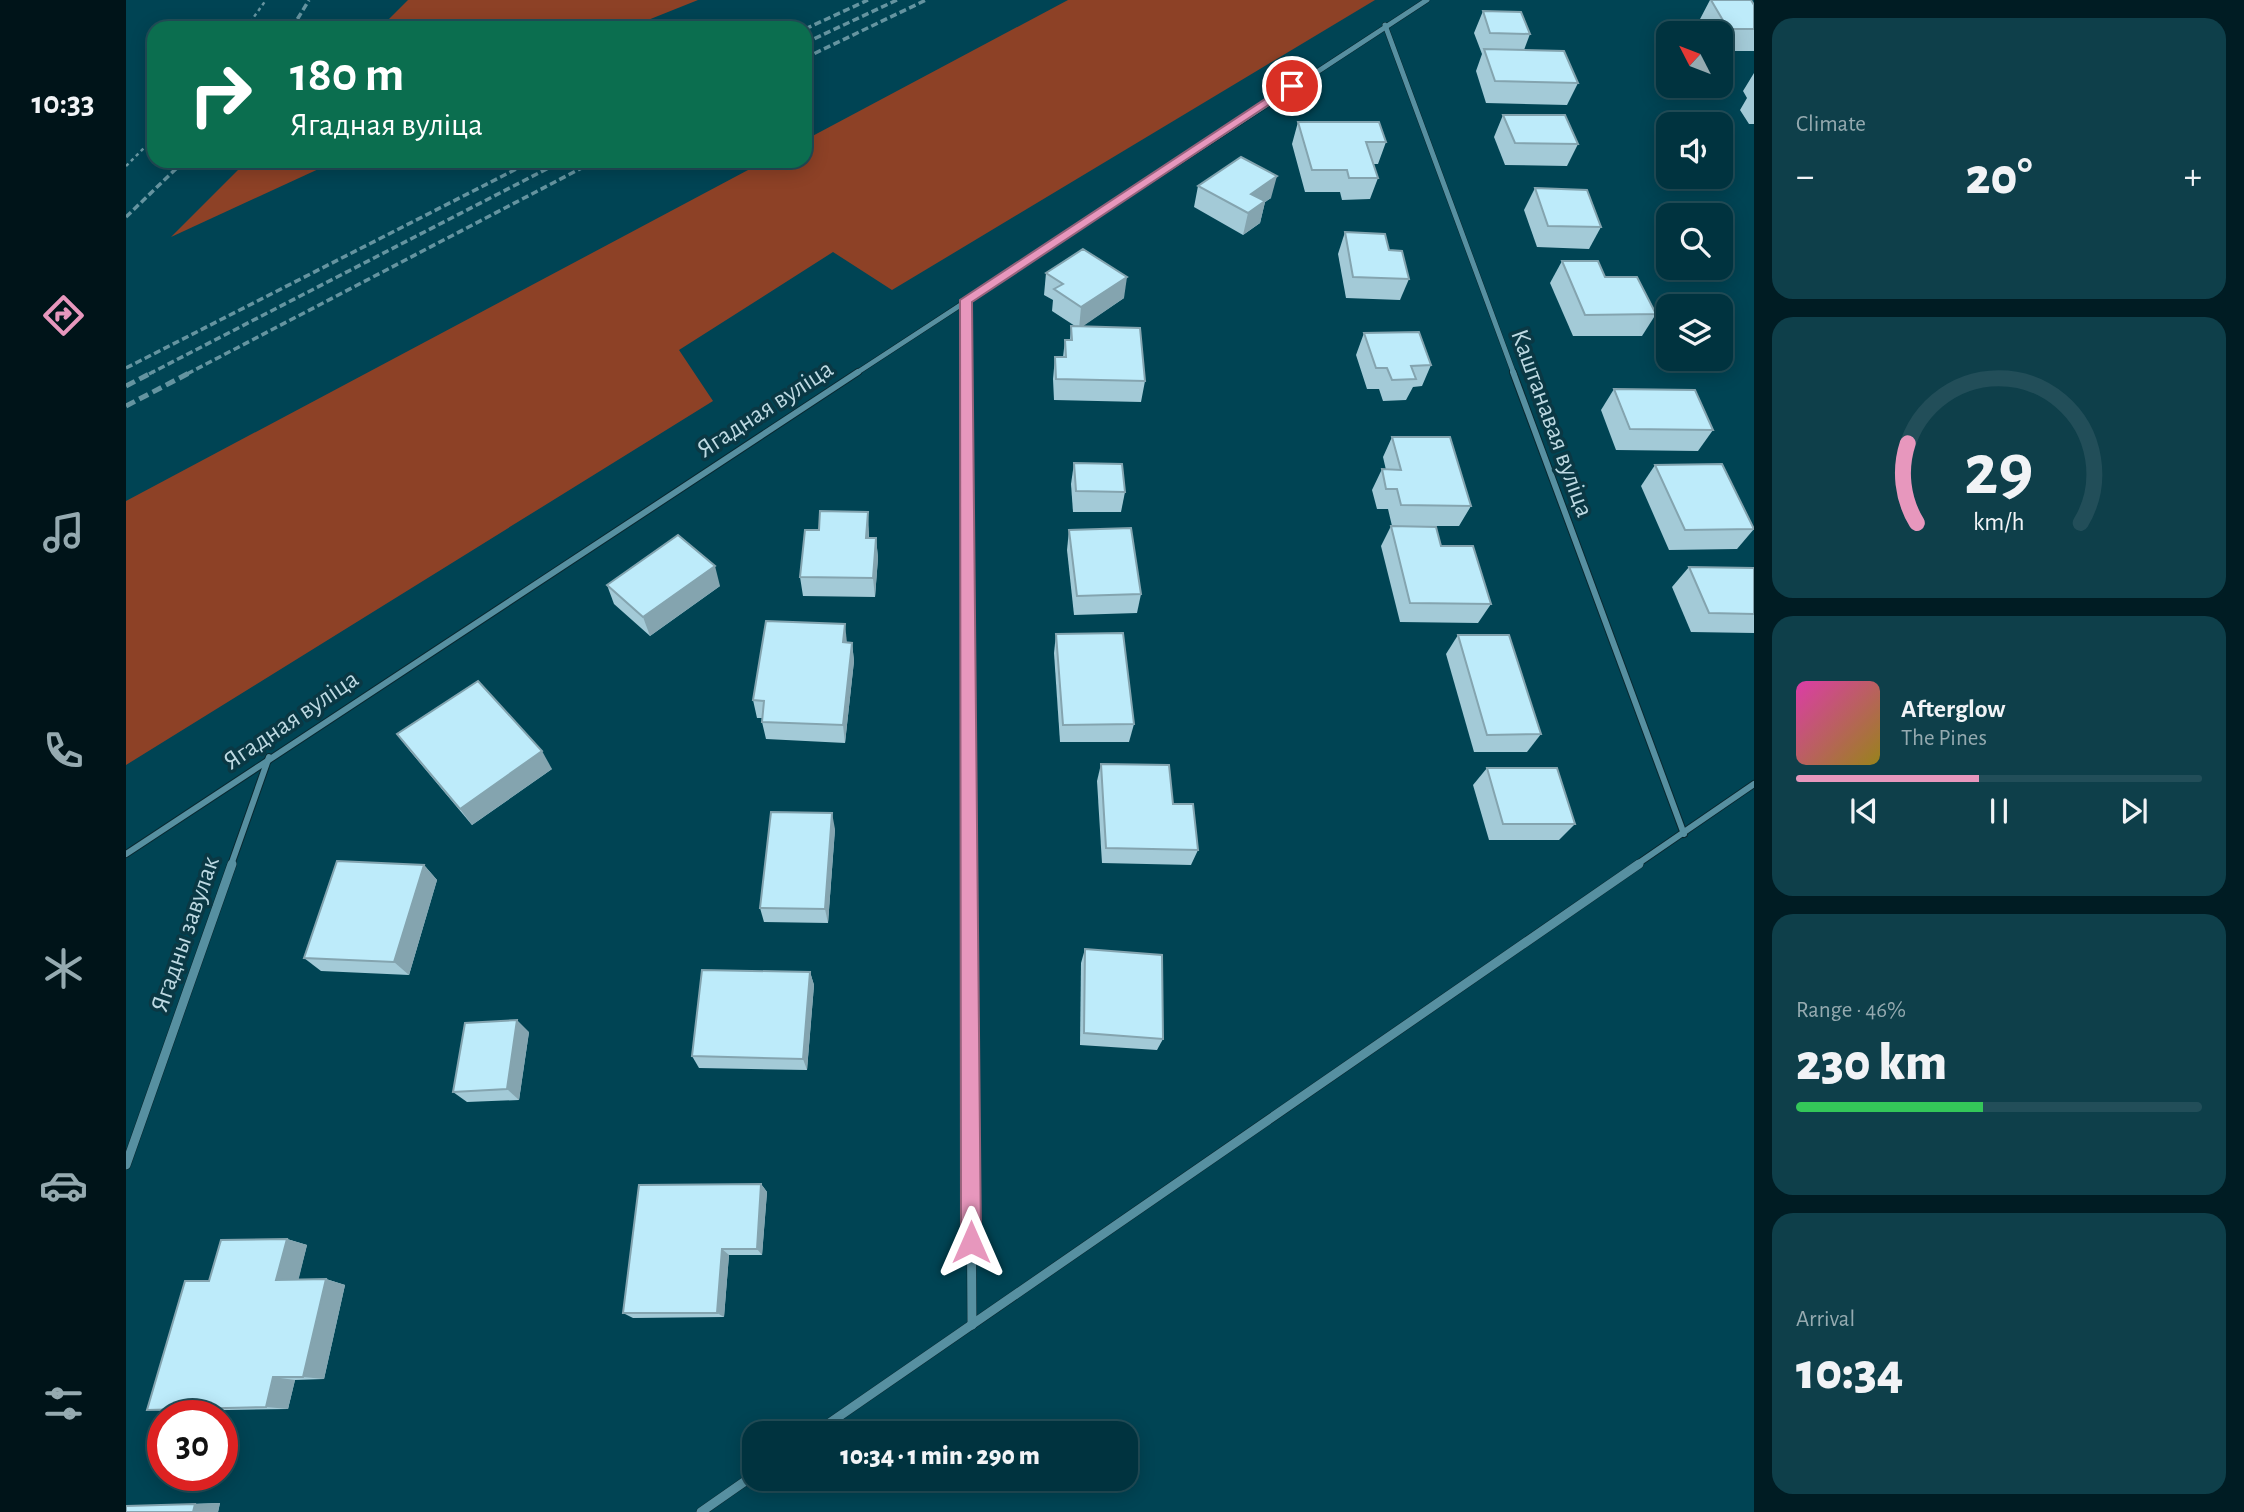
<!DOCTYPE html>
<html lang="en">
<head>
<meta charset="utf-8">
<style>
	:root { --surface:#00333f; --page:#0e3f4a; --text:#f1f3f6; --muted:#95aab0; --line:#224e59; --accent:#e797bd }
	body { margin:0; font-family:"Alegreya Sans",sans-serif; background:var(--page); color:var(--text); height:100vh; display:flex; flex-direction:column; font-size:26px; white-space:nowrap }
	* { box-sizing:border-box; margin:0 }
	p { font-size:23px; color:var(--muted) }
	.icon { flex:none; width:38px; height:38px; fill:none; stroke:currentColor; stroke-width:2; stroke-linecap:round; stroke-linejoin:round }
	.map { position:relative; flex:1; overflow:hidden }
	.side { display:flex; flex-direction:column; gap:18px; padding:18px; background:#001c23; width:490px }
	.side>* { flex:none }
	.guide { position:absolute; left:21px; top:21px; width:665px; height:147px; border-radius:21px; box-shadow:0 4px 18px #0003,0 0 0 2px var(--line); background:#0b6e4f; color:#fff; overflow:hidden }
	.needle { width:46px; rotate:312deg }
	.tools { position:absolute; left:1530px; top:21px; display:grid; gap:14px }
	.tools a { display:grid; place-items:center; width:77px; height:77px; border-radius:14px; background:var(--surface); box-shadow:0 4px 18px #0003,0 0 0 2px var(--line); font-size:35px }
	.speed { position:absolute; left:21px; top:1400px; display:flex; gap:14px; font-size:35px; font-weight:700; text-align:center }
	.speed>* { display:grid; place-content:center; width:91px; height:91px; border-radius:50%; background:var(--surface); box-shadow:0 4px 18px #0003,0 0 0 2px var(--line); line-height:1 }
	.speed .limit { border:10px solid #d22; background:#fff; color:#111 }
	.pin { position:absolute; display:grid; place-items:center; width:60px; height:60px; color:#fff; margin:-30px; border:4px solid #fff; border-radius:50%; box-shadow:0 2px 7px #0007 }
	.me { position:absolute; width:77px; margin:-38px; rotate:0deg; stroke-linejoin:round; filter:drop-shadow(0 0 5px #0008) }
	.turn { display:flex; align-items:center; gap:24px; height:147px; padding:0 28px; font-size:32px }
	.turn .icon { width:91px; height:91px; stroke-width:2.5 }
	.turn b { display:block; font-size:49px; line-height:60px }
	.big { font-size:52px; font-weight:800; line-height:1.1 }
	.side .widget { flex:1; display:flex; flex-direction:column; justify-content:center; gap:10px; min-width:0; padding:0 24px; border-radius:21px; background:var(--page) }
	.side .dial { align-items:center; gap:0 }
	.dial svg { height:182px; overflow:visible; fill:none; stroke:var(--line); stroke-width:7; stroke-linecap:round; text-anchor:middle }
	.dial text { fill:var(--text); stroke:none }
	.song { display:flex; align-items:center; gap:21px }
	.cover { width:84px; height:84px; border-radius:10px; background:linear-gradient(135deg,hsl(320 70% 55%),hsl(50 70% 35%)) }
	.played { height:7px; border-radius:4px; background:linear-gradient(90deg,var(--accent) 45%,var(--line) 45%) }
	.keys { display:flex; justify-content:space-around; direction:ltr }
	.heat { display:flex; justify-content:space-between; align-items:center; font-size:38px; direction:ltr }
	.charge { height:10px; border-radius:5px; background:linear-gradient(90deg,#34c759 46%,var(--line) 0) }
	.trip { position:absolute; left:616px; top:1421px; width:396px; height:70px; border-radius:21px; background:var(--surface); box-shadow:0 4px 18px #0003,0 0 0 2px var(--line); font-weight:800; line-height:70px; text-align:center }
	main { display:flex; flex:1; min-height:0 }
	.tab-bar { display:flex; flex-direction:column; width:126px; justify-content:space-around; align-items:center; background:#001419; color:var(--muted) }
	.tab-bar .icon { width:49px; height:49px }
	.tab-bar .on { color:var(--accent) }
	.tab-bar b { font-size:32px; color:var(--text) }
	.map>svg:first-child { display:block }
	.green { fill:#8d4126 }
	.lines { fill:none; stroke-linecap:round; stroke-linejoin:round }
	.street-far2-casing { stroke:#092830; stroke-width:6 }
	.street-far1-casing { stroke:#092830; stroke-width:8 }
	.street-casing { stroke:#092830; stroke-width:10 }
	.path { stroke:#6795a1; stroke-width:2.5; stroke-dasharray:3.5 3.5; stroke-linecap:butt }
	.street-far2 { stroke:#5790a1; stroke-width:5 }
	.street-far1 { stroke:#5790a1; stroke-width:6 }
	.street { stroke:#5790a1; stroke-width:9 }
	.rail-far1 { stroke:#6594a0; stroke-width:3.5; stroke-dasharray:7 3.5; stroke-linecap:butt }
	.rail { stroke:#6594a0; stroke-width:5; stroke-dasharray:10 5; stroke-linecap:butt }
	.wall { fill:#a3cad7 }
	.shaded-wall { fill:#84a4af }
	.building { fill:#bdebfa; stroke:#84a4af; stroke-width:2 }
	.route { fill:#e797bd; stroke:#96627b; stroke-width:2 }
	.labels { text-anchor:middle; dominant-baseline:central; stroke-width:7; stroke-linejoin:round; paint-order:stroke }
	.street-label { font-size:26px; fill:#bdd9e2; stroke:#0a3844 }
</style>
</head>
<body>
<main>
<nav class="tab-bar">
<b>10:33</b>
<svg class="icon on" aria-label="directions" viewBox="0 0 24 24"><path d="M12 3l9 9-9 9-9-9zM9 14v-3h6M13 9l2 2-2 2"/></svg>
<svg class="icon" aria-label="music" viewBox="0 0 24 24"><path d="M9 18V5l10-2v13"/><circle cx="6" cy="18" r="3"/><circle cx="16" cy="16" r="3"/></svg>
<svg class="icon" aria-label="phone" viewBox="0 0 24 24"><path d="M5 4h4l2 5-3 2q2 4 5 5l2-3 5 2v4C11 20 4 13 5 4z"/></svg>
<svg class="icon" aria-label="climate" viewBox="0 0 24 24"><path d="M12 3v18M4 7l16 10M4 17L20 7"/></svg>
<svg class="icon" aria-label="car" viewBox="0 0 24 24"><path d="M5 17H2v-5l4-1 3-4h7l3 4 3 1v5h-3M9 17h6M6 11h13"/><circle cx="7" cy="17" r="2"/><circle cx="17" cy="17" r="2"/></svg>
<svg class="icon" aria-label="filters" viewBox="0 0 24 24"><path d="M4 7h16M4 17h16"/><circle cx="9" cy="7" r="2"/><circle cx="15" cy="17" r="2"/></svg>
</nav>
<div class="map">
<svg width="1628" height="1512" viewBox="0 0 1628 1512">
	<rect width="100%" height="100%" fill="#004454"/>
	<g class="green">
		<path d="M282,0H572L502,28H254Z"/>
		<path d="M942,0H1249L766,290L707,252L553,350L587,401L0,765V501L639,161H679V140Z"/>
		<path d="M121,161H210L45,237Z"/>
	</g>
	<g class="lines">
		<g class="street-far2-casing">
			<g id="street-far2">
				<path d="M1259,25L1388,374"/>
				<path d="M840,300V374"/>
				<path d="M729,374L1301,0"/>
			</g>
		</g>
		<g class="street-far1-casing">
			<g id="street-far1">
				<path d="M840,372L843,865"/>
				<path d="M1387,372L1558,834"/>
				<path d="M0,854L732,372"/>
				<path d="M105,865L143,757"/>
				<path d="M1510,865L1628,784"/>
			</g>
		</g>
		<g class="street-casing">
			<g id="street">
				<path d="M843,864L846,1325"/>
				<path d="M0,1165L106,864"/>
				<path d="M689,1433L1513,864"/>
				<path d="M575,1512L628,1475"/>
			</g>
		</g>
		<g class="path">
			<path d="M120,28L140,0"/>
			<path d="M0,166L28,138"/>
		</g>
		<use href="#street-far2" class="street-far2"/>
		<use href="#street-far1" class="street-far1"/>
		<use href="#street" class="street"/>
		<g class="rail-far1">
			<path d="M166,28L183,0"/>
			<path d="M679,29L742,0"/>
			<path d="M679,43L771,0"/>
			<path d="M679,58L800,0"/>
			<path d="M0,217L58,161"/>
			<path d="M0,368L406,161"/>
			<path d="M23,374L436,161"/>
			<path d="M61,374L469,161"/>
		</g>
		<g class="rail">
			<path d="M0,386L27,372"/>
			<path d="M0,406L65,372"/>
		</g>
	</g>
	<g class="wall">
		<path d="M1584,0H1625L1628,5V51H1594V33H1580L1573,21Z"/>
		<path d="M1357,11L1404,34L1398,50L1452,83L1441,105L1360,103L1350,71L1356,54L1348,33Z"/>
		<path d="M1628,73V124H1623L1614,110L1621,98L1617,91Z"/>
		<path d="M1377,115L1452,144L1441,166L1379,165L1368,137Z"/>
		<path d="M1172,122L1260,142L1252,164H1247L1252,178L1244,199L1216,200L1214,192H1179L1166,144Z"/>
		<path d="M1072,186L1145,198L1139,202L1134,223L1117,235L1068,207Z"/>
		<path d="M1409,188L1475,227L1463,249L1411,247L1398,210Z"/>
		<path d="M1219,232L1263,250L1283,279L1274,300L1220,298L1212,254Z"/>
		<path d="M1436,261L1479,277L1530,314L1516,336H1447L1424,283Z"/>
		<path d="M920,273L998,298L955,327L1019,381L1015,402L928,400L927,379L929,357H937L939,340H944L945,326H949L926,311L927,300L918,295Z"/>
		<path d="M1238,333L1305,365L1296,386L1287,387L1280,400L1257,401L1253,389H1241L1230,355Z"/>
		<path d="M1488,389L1587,430L1572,451L1490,450L1475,410Z"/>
		<path d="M1266,437L1345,506L1333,526H1266L1262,509H1251L1246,490L1256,469L1260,470L1257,457Z"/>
		<path d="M948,463L999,492L995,512H947L945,484Z"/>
		<path d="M1529,465L1628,528V529L1611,549L1543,550L1515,486Z"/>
		<path d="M1265,526L1315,546L1365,604L1352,623L1274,622L1255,546Z"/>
		<path d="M943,530L1015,594L1011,613L948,615L941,550Z"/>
		<path d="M743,532V538H750L752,558L749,597L677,596L674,577Z"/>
		<path d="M1563,567L1628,568V633L1565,632L1546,587Z"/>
		<path d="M481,585L594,586L524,636L488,604Z"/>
		<path d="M930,634L1008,724L1003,742H934L928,653Z"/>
		<path d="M1332,635L1415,734L1401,752H1348L1320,654Z"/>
		<path d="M721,643H726L728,661L719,743L640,739L636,722V718H631L627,700Z"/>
		<path d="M271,734L426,769L346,825L284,751Z"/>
		<path d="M975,764L1047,804L1072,850L1065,865L976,863L971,781Z"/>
		<path d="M1361,768L1449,824L1433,840H1363L1347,785Z"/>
		<path d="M709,829L702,923L638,922L634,908Z"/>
		<path d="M298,865L311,880L283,975L195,971L178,958Z"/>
		<path d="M959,949L1037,1039L1031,1050L954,1045L955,963Z"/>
		<path d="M684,972L688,985L681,1070L573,1068L566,1056Z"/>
		<path d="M403,1032L393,1100L341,1102L327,1092Z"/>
		<path d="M635,1184L641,1192L636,1255H603L598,1317L507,1318L497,1313Z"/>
		<path d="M161,1239L181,1245L172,1280L200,1279L219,1285L198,1379L169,1380L162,1409L47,1411L21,1410L83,1281Z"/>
		<path d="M94,1503L92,1512H0V1506Z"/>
	</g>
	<g class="shaded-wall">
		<path d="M1151,176L1145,198L1139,202L1134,223L1117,235L1122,213L1125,194Z"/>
		<path d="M1001,277L998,298L953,329L955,307Z"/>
		<path d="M742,512L743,532L742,558L740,538Z"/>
		<path d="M750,538L752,558L749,597L747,578Z"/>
		<path d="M589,566L594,586L524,636L517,617Z"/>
		<path d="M719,624L721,643L717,642Z"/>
		<path d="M726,643L728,661L719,743L717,725Z"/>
		<path d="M416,751L426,769L346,825L334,809Z"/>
		<path d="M706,813L709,829L702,923L699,909Z"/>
		<path d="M298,865L311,880L283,975L268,962Z"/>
		<path d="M684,972L688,985L681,1070L677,1059Z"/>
		<path d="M391,1020L403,1032L393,1100L381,1089Z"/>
		<path d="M635,1184L641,1192L636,1255L631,1249Z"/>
		<path d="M161,1239L181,1245L171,1286L150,1280Z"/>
		<path d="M596,1249L603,1255L598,1317L591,1313Z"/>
		<path d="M200,1279L219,1285L198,1379L177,1377Z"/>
		<path d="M147,1377L169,1380L162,1409L140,1407Z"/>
		<path d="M94,1503L92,1512H67L69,1504Z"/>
	</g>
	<g class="building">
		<path d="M1585,0H1625L1628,5V29H1602Z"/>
		<path d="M1357,11L1395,12L1404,34L1364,33Z"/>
		<path d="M1358,49L1438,51L1452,83L1369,81Z"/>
		<path d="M1377,115H1439L1452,144L1389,143Z"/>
		<path d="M1172,122H1253L1260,142H1240L1252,178H1223L1221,170H1186Z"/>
		<path d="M1115,157L1151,176L1125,194L1139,201L1122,213L1072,186Z"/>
		<path d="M1409,188L1461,190L1475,227L1422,226Z"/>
		<path d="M1219,232L1259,234L1263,250L1276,251L1283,279L1227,277Z"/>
		<path d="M957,249L1001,277L955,307L928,289L937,284L920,273Z"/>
		<path d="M1436,261H1472L1479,277H1511L1530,314L1459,315Z"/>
		<path d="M945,326L1014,328L1019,381L930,379L929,357H940L939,340H946Z"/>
		<path d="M1293,332L1305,365L1285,366L1290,379L1266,380L1261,368H1250L1238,333Z"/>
		<path d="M1488,389L1569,390L1587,430L1504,429Z"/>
		<path d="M1266,437H1324L1345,506L1275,505L1271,489H1260L1256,469L1275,470Z"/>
		<path d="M948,463L996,464L999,492L950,491Z"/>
		<path d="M1596,464L1628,529L1559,530L1529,465Z"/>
		<path d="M694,511L742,512L740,538H750L747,578L674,577L679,530H693Z"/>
		<path d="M1265,526L1310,527L1315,546H1347L1365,604L1284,603Z"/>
		<path d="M1005,528L1015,594L951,596L943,530Z"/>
		<path d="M552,535L589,566L517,617L481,585Z"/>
		<path d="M1563,567L1628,568V614L1583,613Z"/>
		<path d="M640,621L719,624L717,642L726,643L717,725L636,722L638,701L627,700Z"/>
		<path d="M997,633L1008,724L937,725L930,634Z"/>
		<path d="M1332,635H1383L1415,734L1361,735Z"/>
		<path d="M352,681L416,751L334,809L271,734Z"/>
		<path d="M975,764L1043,765L1047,804H1067L1072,850L980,848Z"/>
		<path d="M1361,768H1431L1449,824H1377Z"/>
		<path d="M645,812L706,813L699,909L634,908Z"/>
		<path d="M211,861L298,865L268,962L178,958Z"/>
		<path d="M959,949L1036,955L1037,1039L958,1033Z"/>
		<path d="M576,970L684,972L677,1059L566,1056Z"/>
		<path d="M391,1020L381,1089L327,1092L339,1023Z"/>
		<path d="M635,1184L631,1249H596L591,1313H497L513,1185Z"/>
		<path d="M161,1239L150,1280L200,1279L177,1377H147L140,1407L21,1410L59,1281H83L95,1240Z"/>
		<path d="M69,1504L67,1512H0V1506Z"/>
	</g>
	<path class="route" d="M1162,84L1171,86L846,302L855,1242L852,1249L845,1252L838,1249L835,1242L834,300Z"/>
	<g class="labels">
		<g class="street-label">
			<text transform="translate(639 409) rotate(-33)">Ягадная вуліца</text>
			<text transform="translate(1426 423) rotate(70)">Каштанавая вуліца</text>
			<text transform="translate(165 720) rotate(-34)">Ягадная вуліца</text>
			<text transform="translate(59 934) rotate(-71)">Ягадны завулак</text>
		</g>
	</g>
</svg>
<div class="tools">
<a><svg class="needle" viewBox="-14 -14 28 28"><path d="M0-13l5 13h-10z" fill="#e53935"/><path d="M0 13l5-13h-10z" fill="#95aab0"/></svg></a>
<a><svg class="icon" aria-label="sound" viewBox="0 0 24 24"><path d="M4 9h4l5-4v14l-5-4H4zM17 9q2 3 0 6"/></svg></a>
<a><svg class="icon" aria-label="search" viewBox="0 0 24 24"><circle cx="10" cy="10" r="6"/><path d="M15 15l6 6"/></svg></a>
<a><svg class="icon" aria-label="layers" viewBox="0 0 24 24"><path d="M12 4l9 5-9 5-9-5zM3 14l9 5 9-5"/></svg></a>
</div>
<div class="speed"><div class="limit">30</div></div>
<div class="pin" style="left:1166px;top:86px;background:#d93025"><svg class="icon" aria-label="arrive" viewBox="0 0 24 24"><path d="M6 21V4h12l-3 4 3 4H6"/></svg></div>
<svg class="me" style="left:845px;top:1242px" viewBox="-20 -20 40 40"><path d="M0-17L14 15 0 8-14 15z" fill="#e797bd" stroke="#fff" stroke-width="4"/></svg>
<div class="trip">10:34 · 1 min · 290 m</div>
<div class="guide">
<div class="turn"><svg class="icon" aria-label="right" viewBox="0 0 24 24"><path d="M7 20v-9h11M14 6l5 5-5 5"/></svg><div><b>180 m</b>Ягадная вуліца</div></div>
</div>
</div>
<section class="side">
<div class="widget"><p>Climate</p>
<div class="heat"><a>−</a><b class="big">20°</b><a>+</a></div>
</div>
<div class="widget dial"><svg viewBox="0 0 100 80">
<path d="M14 69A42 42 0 1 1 86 69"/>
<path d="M14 69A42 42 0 0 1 10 34" stroke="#e797bd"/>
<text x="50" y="56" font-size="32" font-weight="700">29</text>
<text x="50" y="72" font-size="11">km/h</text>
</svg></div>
<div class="widget">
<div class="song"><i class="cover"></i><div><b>Afterglow</b><p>The Pines</p></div></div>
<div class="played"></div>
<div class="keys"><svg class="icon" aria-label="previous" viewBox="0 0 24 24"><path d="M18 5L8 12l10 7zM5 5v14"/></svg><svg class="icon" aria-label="pause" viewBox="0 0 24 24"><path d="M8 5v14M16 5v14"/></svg><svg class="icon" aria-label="next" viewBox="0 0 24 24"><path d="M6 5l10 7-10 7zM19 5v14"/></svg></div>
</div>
<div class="widget"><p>Range · 46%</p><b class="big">230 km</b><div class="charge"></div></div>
<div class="widget"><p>Arrival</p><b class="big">10:34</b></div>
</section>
</main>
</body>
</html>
